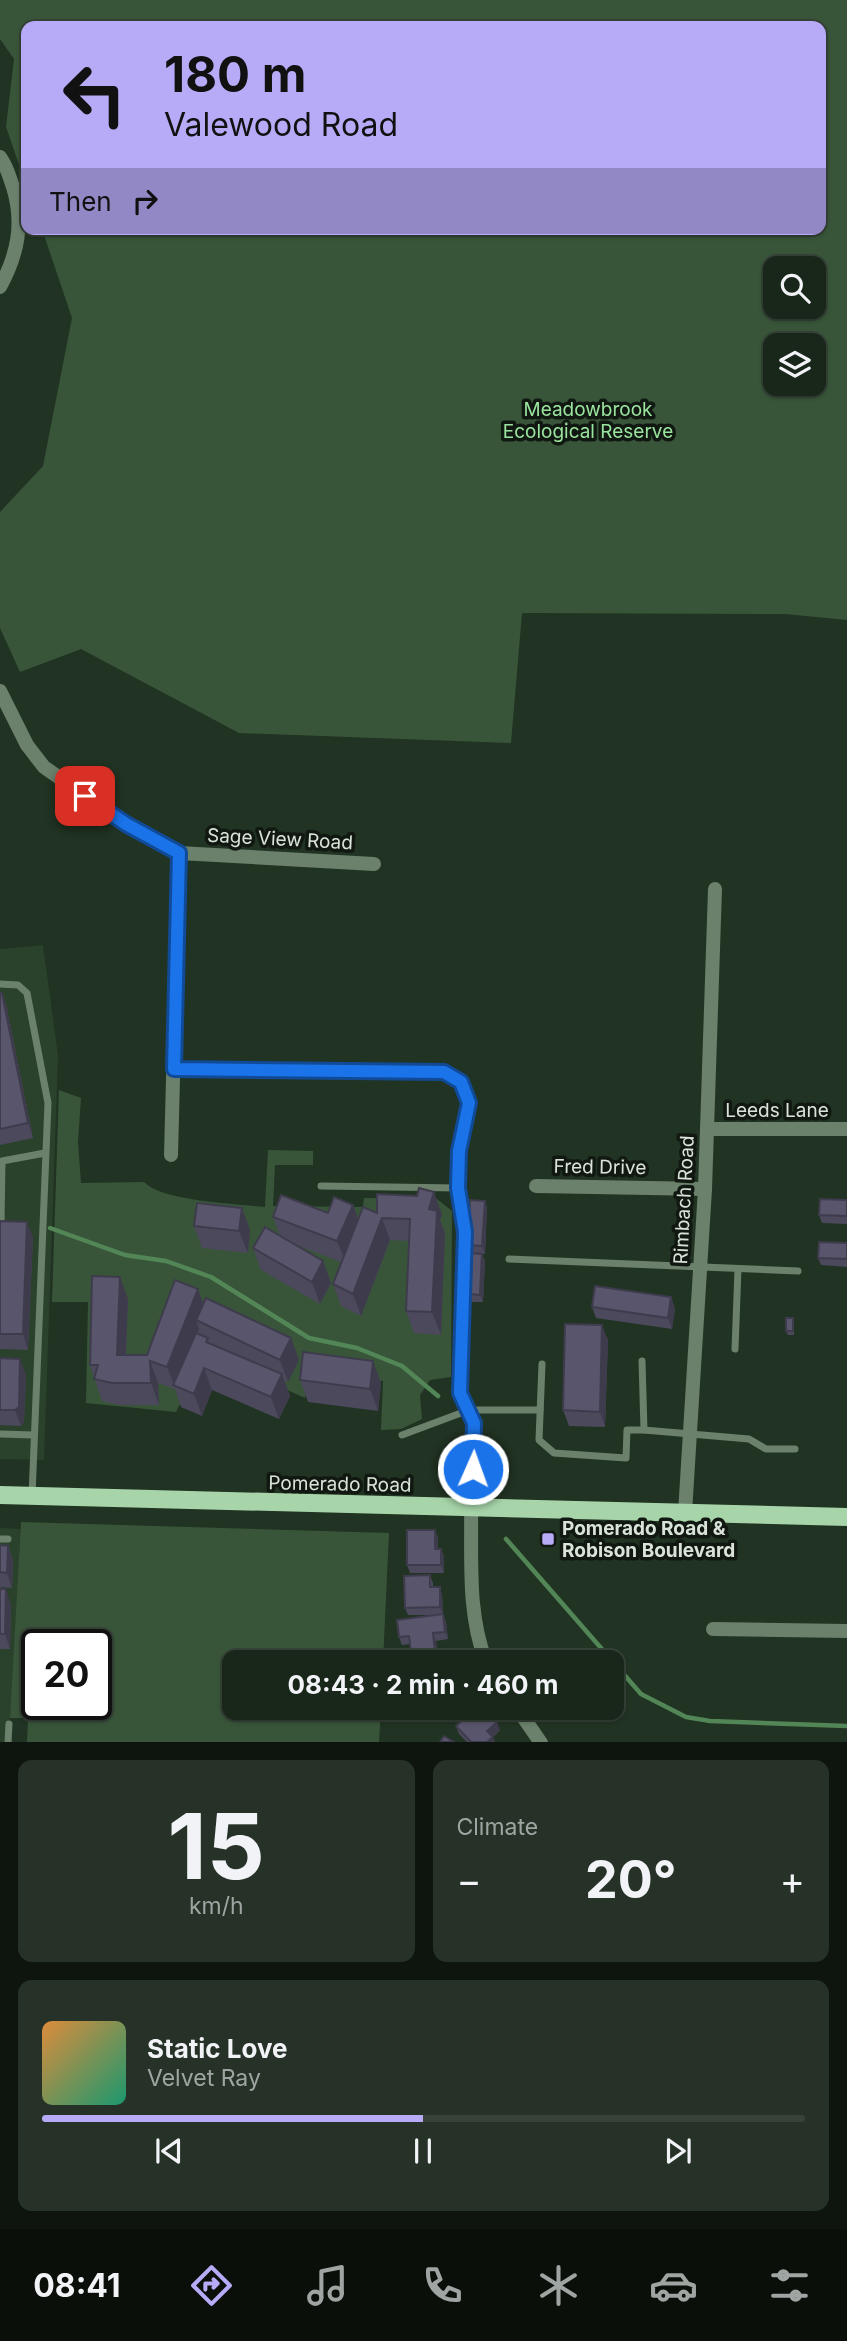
<!DOCTYPE html>
<html lang="en">
<head>
<meta charset="utf-8">
<style>
	:root { --surface:#19261a; --page:#263227; --text:#f1f3f6; --muted:#9fa5a2; --line:#374339; --accent:#b7abf8 }
	body { margin:0; font-family:Inter,sans-serif; background:var(--page); color:var(--text); height:100vh; display:flex; flex-direction:column; font-size:26px; white-space:nowrap }
	* { box-sizing:border-box; margin:0 }
	p { font-size:23px; color:var(--muted) }
	.icon { flex:none; width:38px; height:38px; fill:none; stroke:currentColor; stroke-width:2; stroke-linecap:round; stroke-linejoin:round }
	.map { position:relative; height:1742px; overflow:hidden }
	.panel { display:flex; flex-direction:column; gap:18px; padding:18px; background:#0e150e; flex:1 }
	.panel>* { flex:none }
	.guide { position:absolute; left:21px; top:21px; width:805px; height:214px; border-radius:14px; box-shadow:0 2px 5px #0004,0 0 0 2px var(--line); background:#b7abf8; color:#111; overflow:hidden }
	.controls { position:absolute; left:763px; top:256px; display:grid; gap:14px }
	.controls a { display:grid; place-items:center; width:63px; height:63px; border-radius:14px; background:var(--surface); box-shadow:0 2px 5px #0004,0 0 0 2px var(--line); font-size:35px }
	.speed { position:absolute; left:21px; top:1629px; display:flex; gap:14px; font-size:35px; font-weight:700; text-align:center }
	.speed>* { display:grid; place-content:center; width:91px; height:91px; border-radius:50%; background:var(--surface); box-shadow:0 2px 5px #0004,0 0 0 2px var(--line); line-height:1 }
	.speed .limit { border:4px solid #111; border-radius:10px; background:#fff; color:#111 }
	.pin { position:absolute; display:grid; place-items:center; width:60px; height:60px; color:#fff; margin:-30px; border-radius:14px; box-shadow:0 4px 10px #0006 }
	.me { position:absolute; width:77px; margin:-38px; rotate:2deg; stroke-linejoin:round; filter:drop-shadow(0 0 5px #0008) }
	.turn { display:flex; align-items:center; gap:24px; height:147px; padding:0 28px; font-size:32px }
	.turn .icon { width:91px; height:91px; stroke-width:2.5 }
	.turn b { display:block; font-size:49px; line-height:60px }
	.then { display:flex; align-items:center; height:66px; padding:0 28px; background:#0003; gap:14px; font-size:26px }
	.big { font-size:52px; font-weight:700; line-height:1.1 }
	.panel .widget { flex:1; display:flex; flex-direction:column; justify-content:center; gap:10px; min-width:0; padding:0 24px; border-radius:14px; background:var(--page) }
	.panel .dial { align-items:center; gap:0 }
	.dial b { font-size:91px; line-height:1 }
	.song { display:flex; align-items:center; gap:21px }
	.cover { width:84px; height:84px; border-radius:10px; background:linear-gradient(135deg,hsl(30 70% 55%),hsl(160 70% 35%)) }
	.played { height:7px; border-radius:4px; background:linear-gradient(90deg,var(--accent) 50%,var(--line) 50%) }
	.keys { display:flex; justify-content:space-around; direction:ltr }
	.heat { display:flex; justify-content:space-between; align-items:center; font-size:38px; direction:ltr }
	.panel .tiles { flex:1; display:grid; gap:18px; grid-template-columns:1fr 1fr }
	.widget:last-child { grid-column:span 2 }
	.trip { position:absolute; left:222px; top:1650px; width:402px; height:70px; border-radius:14px; background:var(--surface); box-shadow:0 2px 5px #0004,0 0 0 2px var(--line); font-weight:700; line-height:70px; text-align:center }
	.tabs { display:flex; height:112px; justify-content:space-around; align-items:center; background:#0a0f0a; color:var(--muted) }
	.tabs .icon { width:49px; height:49px }
	.tabs .active { color:var(--accent) }
	.tabs b { font-size:32px; color:var(--text) }
	.map>svg:first-child { display:block }
	.built { fill:#2a412c }
	.green { fill:#385539; fill-rule:evenodd }
	.lines { fill:none; stroke-linecap:round; stroke-linejoin:round }
	.stream { stroke:#538657; stroke-width:4.5 }
	.service { stroke:#6b816c; stroke-width:7 }
	.minor { stroke:#6b816c; stroke-width:14 }
	.tertiary { stroke:#6b816c; stroke-width:14 }
	.primary { stroke:#a7d5a9; stroke-width:18 }
	.wall { fill:#4c495d }
	.shaded-wall { fill:#3e3c4c }
	.building { fill:#58556c; stroke:#3e3c4c; stroke-width:2 }
	.route-casing { stroke:#114b97; stroke-width:18 }
	.route { stroke:#1a73e8; stroke-width:12 }
	.poi-dot { fill:#b7abf8; stroke:#111811; stroke-width:2.5 }
	.labels { text-anchor:middle; dominant-baseline:central; stroke-width:7; stroke-linejoin:round; paint-order:stroke }
	.park-label { font-size:19px; fill:#9ae49f; stroke:#111811 }
	.street-label { font-size:19px; fill:#d9e4d9; stroke:#111811 }
	.poi-label { font-size:19px; font-weight:bold; fill:#d9e4d9; stroke:#111811; text-anchor:start }
</style>
</head>
<body>
<div class="map">
<svg width="847" height="1743" viewBox="0 0 847 1743">
	<rect width="100%" height="100%" fill="#213322"/>
	<g class="built">
		<path d="M43,945L58,1055L44,1460L0,1459V949Z"/>
		<path d="M0,1528L20,1529L18,1625L10,1718L5,1742L0,1743Z"/>
	</g>
	<g class="green">
		<path d="M0,0H847V620L785,614L522,613L511,743L239,733L81,649L20,672L0,628V512L43,466L72,318L42,229H821V26H26V185L6,127L14,59L0,39ZM775,268H814V306H775ZM775,345H814V383H775Z"/>
		<path d="M59,1090L81,1098L78,1142L81,1183L144,1182C162,1201 236,1204 265,1207L268,1150L313,1151V1165H275L273,1206L363,1207L364,1198L437,1199L452,1211L451,1377L430,1380L420,1395L422,1419L401,1429L381,1430L383,1381L310,1372L305,1398L205,1353L176,1412L86,1403L88,1302H52Z"/>
		<path d="M21,1522L389,1533L383,1662H234V1708H381L379,1742H27L28,1718H10ZM37,1645H96V1704H37Z"/>
	</g>
	<g class="lines">
		<g class="stream">
			<path d="M50,1228L125,1255L166,1261L211,1277L309,1338L357,1348L402,1366L438,1396"/>
			<path d="M506,1539L641,1694L686,1717L710,1721L847,1726"/>
		</g>
		<g class="service">
			<path d="M0,984L18,985L27,993L48,1103L32,1496"/>
			<path d="M469,1103L462,1126L459,1164L458,1188L465,1232L460,1393L469,1410H540"/>
			<path d="M321,1186L458,1188"/>
			<path d="M6,1225L1,1224L2,1161L45,1153"/>
			<path d="M509,1259L798,1271"/>
			<path d="M735,1349L738,1269"/>
			<path d="M642,1361L644,1430L749,1439L766,1449H795"/>
			<path d="M542,1364L539,1440L554,1453L626,1458L627,1430H644"/>
			<path d="M0,1434L33,1435"/>
			<path d="M402,1435L469,1410C481,1439 473,1476 471,1507"/>
			<path d="M0,1539H8"/>
			<path d="M8,1743L9,1724"/>
		</g>
		<g class="minor">
			<path d="M0,157C7,166 9,176 13,187C24,223 18,254 0,287"/>
			<path d="M0,691L27,745L44,767L126,824L179,853L374,864"/>
			<path d="M174,1069L444,1072L461,1081L469,1103"/>
			<path d="M707,1129H847"/>
			<path d="M171,1155L179,853"/>
			<path d="M536,1186L705,1189"/>
			<path d="M685,1513L705,1189L715,889"/>
			<path d="M713,1629L847,1631"/>
		</g>
		<g class="tertiary">
			<path d="M471,1507C472,1560 467,1612 486,1662"/>
			<path d="M517,1708L541,1743"/>
		</g>
		<path class="primary" d="M0,1495L847,1517"/>
	</g>
	<g class="wall">
		<path d="M0,993H2L7,1008L33,1138L0,1145Z"/>
		<path d="M847,1200V1224L822,1223L819,1215Z"/>
		<path d="M485,1201L487,1208L485,1254H482L485,1261L483,1302H470L468,1294L470,1253L468,1245Z"/>
		<path d="M353,1205L358,1219L377,1213L442,1214L440,1220L445,1233L441,1335L414,1333L406,1311L409,1241L390,1240L361,1316L341,1306L333,1284L341,1262L294,1244L323,1261L331,1283L320,1304L261,1270L253,1248L280,1236L273,1217L328,1213Z"/>
		<path d="M242,1208L250,1230L248,1253L202,1248L194,1226Z"/>
		<path d="M0,1221L33,1237L28,1350L0,1349Z"/>
		<path d="M847,1243V1267L821,1265L818,1258Z"/>
		<path d="M671,1297L675,1309L672,1329L596,1318L592,1307Z"/>
		<path d="M128,1299L126,1355H147L204,1304L291,1338L299,1360L288,1382L284,1380L290,1396L279,1419L212,1390L202,1416L181,1407L175,1389L158,1383L159,1405H120L102,1401L90,1365Z"/>
		<path d="M794,1322V1335H788L786,1331Z"/>
		<path d="M608,1340L605,1427L569,1426L563,1410Z"/>
		<path d="M0,1358L26,1374L24,1422L21,1426L0,1425Z"/>
		<path d="M373,1361L381,1383L378,1411L308,1402L300,1380Z"/>
		<path d="M438,1538V1549H441L444,1557V1573H410L407,1565Z"/>
		<path d="M0,1545L8,1546L13,1561L12,1588L1,1587V1589L11,1605L10,1649H0Z"/>
		<path d="M430,1575L433,1583V1587L442,1595L443,1614L446,1622L448,1639L436,1641L438,1659L414,1662L411,1654L410,1644L402,1645L399,1637L437,1615H408L405,1608Z"/>
		<path d="M456,1726L500,1730L493,1737L495,1742H467L459,1734Z"/>
	</g>
	<g class="shaded-wall">
		<path d="M2,993L7,1008L33,1138L28,1123Z"/>
		<path d="M434,1192L442,1214L440,1220L445,1233L441,1335L432,1312L429,1209Z"/>
		<path d="M485,1201L487,1208L485,1254L482,1246Z"/>
		<path d="M353,1205L361,1227L346,1263L337,1241Z"/>
		<path d="M242,1208L250,1230L248,1253L239,1231Z"/>
		<path d="M382,1218L390,1240L361,1316L353,1294Z"/>
		<path d="M27,1222L33,1237L28,1350L23,1334Z"/>
		<path d="M482,1254L485,1261L483,1302L480,1295Z"/>
		<path d="M323,1261L331,1283L320,1304L312,1282Z"/>
		<path d="M120,1277L128,1299L125,1377L117,1355Z"/>
		<path d="M198,1289L206,1311L196,1320L199,1329L177,1386L174,1385L167,1367Z"/>
		<path d="M671,1297L675,1309L672,1329L668,1318Z"/>
		<path d="M602,1325L608,1340L605,1427L600,1412Z"/>
		<path d="M291,1338L299,1360L288,1382L280,1360Z"/>
		<path d="M20,1359L26,1374L24,1422L21,1426L15,1410Z"/>
		<path d="M150,1361L158,1383L159,1405L151,1383Z"/>
		<path d="M373,1361L381,1383L378,1411L370,1389Z"/>
		<path d="M204,1368L212,1390L202,1416L194,1394Z"/>
		<path d="M282,1374L290,1396L279,1419L271,1397Z"/>
		<path d="M435,1530L438,1538V1557L435,1549Z"/>
		<path d="M8,1546L13,1561L12,1588L7,1573Z"/>
		<path d="M441,1549L444,1557V1573L441,1565Z"/>
		<path d="M440,1587L442,1595L443,1614L446,1622L448,1639L445,1632L443,1615L440,1607Z"/>
		<path d="M6,1589L11,1605L10,1649L5,1634Z"/>
		<path d="M433,1633L436,1641L438,1659L435,1651Z"/>
		<path d="M497,1722L500,1730L490,1739L487,1731Z"/>
		<path d="M493,1737L495,1742H487Z"/>
	</g>
	<g class="building">
		<path d="M0,993H2L28,1123L0,1129Z"/>
		<path d="M419,1188L434,1192L429,1209L437,1211L432,1312L406,1311L410,1219L382,1218L353,1294L333,1284L363,1207L377,1213V1194L417,1196Z"/>
		<path d="M281,1195L328,1213L334,1197L353,1205L337,1241L273,1217Z"/>
		<path d="M820,1199L847,1200V1216L819,1215Z"/>
		<path d="M470,1200L485,1201L482,1246L468,1245Z"/>
		<path d="M197,1203L242,1208L239,1231L194,1226Z"/>
		<path d="M0,1221L27,1222L23,1334H0Z"/>
		<path d="M265,1227L323,1261L312,1282L253,1248Z"/>
		<path d="M819,1242L847,1243V1259L818,1258Z"/>
		<path d="M470,1253L482,1254L480,1295L468,1294Z"/>
		<path d="M92,1276L120,1277L117,1355H147L175,1280L198,1289L167,1367L150,1361L151,1383H112L94,1379L98,1365H90Z"/>
		<path d="M595,1286L671,1297L668,1318L592,1307Z"/>
		<path d="M206,1298L291,1338L280,1360L196,1320Z"/>
		<rect x="786" y="1318" width="7" height="13"/>
		<path d="M565,1324L602,1325L600,1412L563,1410Z"/>
		<path d="M196,1333L208,1338L206,1342L282,1374L271,1397L204,1368L194,1394L173,1385Z"/>
		<path d="M303,1352L373,1361L370,1389L300,1380Z"/>
		<path d="M0,1358L20,1359L19,1407L15,1410H0Z"/>
		<path d="M407,1530H435V1549H441V1565H407Z"/>
		<path d="M0,1545L8,1546L7,1573L0,1572Z"/>
		<path d="M430,1575V1587H440V1607L405,1608L404,1576Z"/>
		<path d="M0,1589H6L5,1634H0Z"/>
		<path d="M443,1614L445,1632L433,1633L435,1651L411,1654L409,1636L399,1637L397,1620Z"/>
		<path d="M475,1708H484L497,1722L487,1731L493,1737L487,1742H471L456,1726Z"/>
		<path d="M444,1736L454,1742H440Z"/>
	</g>
	<g class="lines">
		<g class="route-casing">
			<path id="route" d="M85,796L126,824L179,853L174,1069L444,1072L461,1082L469,1103L459,1151L458,1188L465,1232L460,1393L474,1423L473,1469"/>
		</g>
		<use href="#route" class="route"/>
	</g>
	<rect class="poi-dot" x="541" y="1532" width="14" height="14" rx="3.5"/>
	<g class="labels">
		<g class="park-label">
			<text x="588" y="409">Meadowbrook<tspan x="588" dy="22">Ecological Reserve</tspan></text>
		</g>
		<g class="street-label">
			<text transform="translate(280 839) rotate(3)">Sage View Road</text>
			<text x="777" y="1110">Leeds Lane</text>
			<text transform="translate(600 1167) rotate(1)">Fred Drive</text>
			<text transform="translate(684 1200) rotate(-87)">Rimbach Road</text>
			<text transform="translate(340 1484) rotate(1)">Pomerado Road</text>
		</g>
		<g class="poi-label">
			<text x="562" y="1528">Pomerado Road &amp;<tspan x="562" dy="22">Robison Boulevard</tspan></text>
		</g>
	</g>
</svg>
<div class="controls">
<a><svg class="icon" aria-label="search" viewBox="0 0 24 24"><circle cx="10" cy="10" r="6"/><path d="M15 15l6 6"/></svg></a>
<a><svg class="icon" aria-label="layers" viewBox="0 0 24 24"><path d="M12 4l9 5-9 5-9-5zM3 14l9 5 9-5"/></svg></a>
</div>
<div class="speed"><div class="limit">20</div></div>
<div class="pin" style="left:85px;top:796px;background:#d93025"><svg class="icon" aria-label="arrive" viewBox="0 0 24 24"><path d="M6 21V4h12l-3 4 3 4H6"/></svg></div>
<svg class="me" style="left:473px;top:1469px" viewBox="-20 -20 40 40"><circle r="17" fill="#1a73e8" stroke="#fff" stroke-width="3"/><path d="M0-11L8 9 0 5-8 9z" fill="#fff"/></svg>
<div class="trip">08:43 · 2 min · 460 m</div>
<div class="guide">
<div class="turn"><svg class="icon" aria-label="left" viewBox="0 0 24 24"><path d="M17 20v-9H6M10 6l-5 5 5 5"/></svg><div><b>180 m</b>Valewood Road</div></div>
<div class="then">Then<svg class="icon" aria-label="right" viewBox="0 0 24 24"><path d="M7 20v-9h11M14 6l5 5-5 5"/></svg></div>
</div>
</div>
<section class="panel">
<div class="tiles">
<div class="widget dial"><b>15</b><p>km/h</p></div>
<div class="widget"><p>Climate</p>
<div class="heat"><a>−</a><b class="big">20°</b><a>+</a></div>
</div>
<div class="widget">
<div class="song"><i class="cover"></i><div><b>Static Love</b><p>Velvet Ray</p></div></div>
<div class="played"></div>
<div class="keys"><svg class="icon" aria-label="previous" viewBox="0 0 24 24"><path d="M18 5L8 12l10 7zM5 5v14"/></svg><svg class="icon" aria-label="pause" viewBox="0 0 24 24"><path d="M8 5v14M16 5v14"/></svg><svg class="icon" aria-label="next" viewBox="0 0 24 24"><path d="M6 5l10 7-10 7zM19 5v14"/></svg></div>
</div>
</div>
</section>
<nav class="tabs">
<b>08:41</b>
<svg class="icon active" aria-label="directions" viewBox="0 0 24 24"><path d="M12 3l9 9-9 9-9-9zM9 14v-3h6M13 9l2 2-2 2"/></svg>
<svg class="icon" aria-label="music" viewBox="0 0 24 24"><path d="M9 18V5l10-2v13"/><circle cx="6" cy="18" r="3"/><circle cx="16" cy="16" r="3"/></svg>
<svg class="icon" aria-label="phone" viewBox="0 0 24 24"><path d="M5 4h4l2 5-3 2q2 4 5 5l2-3 5 2v4C11 20 4 13 5 4z"/></svg>
<svg class="icon" aria-label="climate" viewBox="0 0 24 24"><path d="M12 3v18M4 7l16 10M4 17L20 7"/></svg>
<svg class="icon" aria-label="car" viewBox="0 0 24 24"><path d="M5 17H2v-5l4-1 3-4h7l3 4 3 1v5h-3M9 17h6M6 11h13"/><circle cx="7" cy="17" r="2"/><circle cx="17" cy="17" r="2"/></svg>
<svg class="icon" aria-label="filters" viewBox="0 0 24 24"><path d="M4 7h16M4 17h16"/><circle cx="9" cy="7" r="2"/><circle cx="15" cy="17" r="2"/></svg>
</nav>
</body>
</html>
